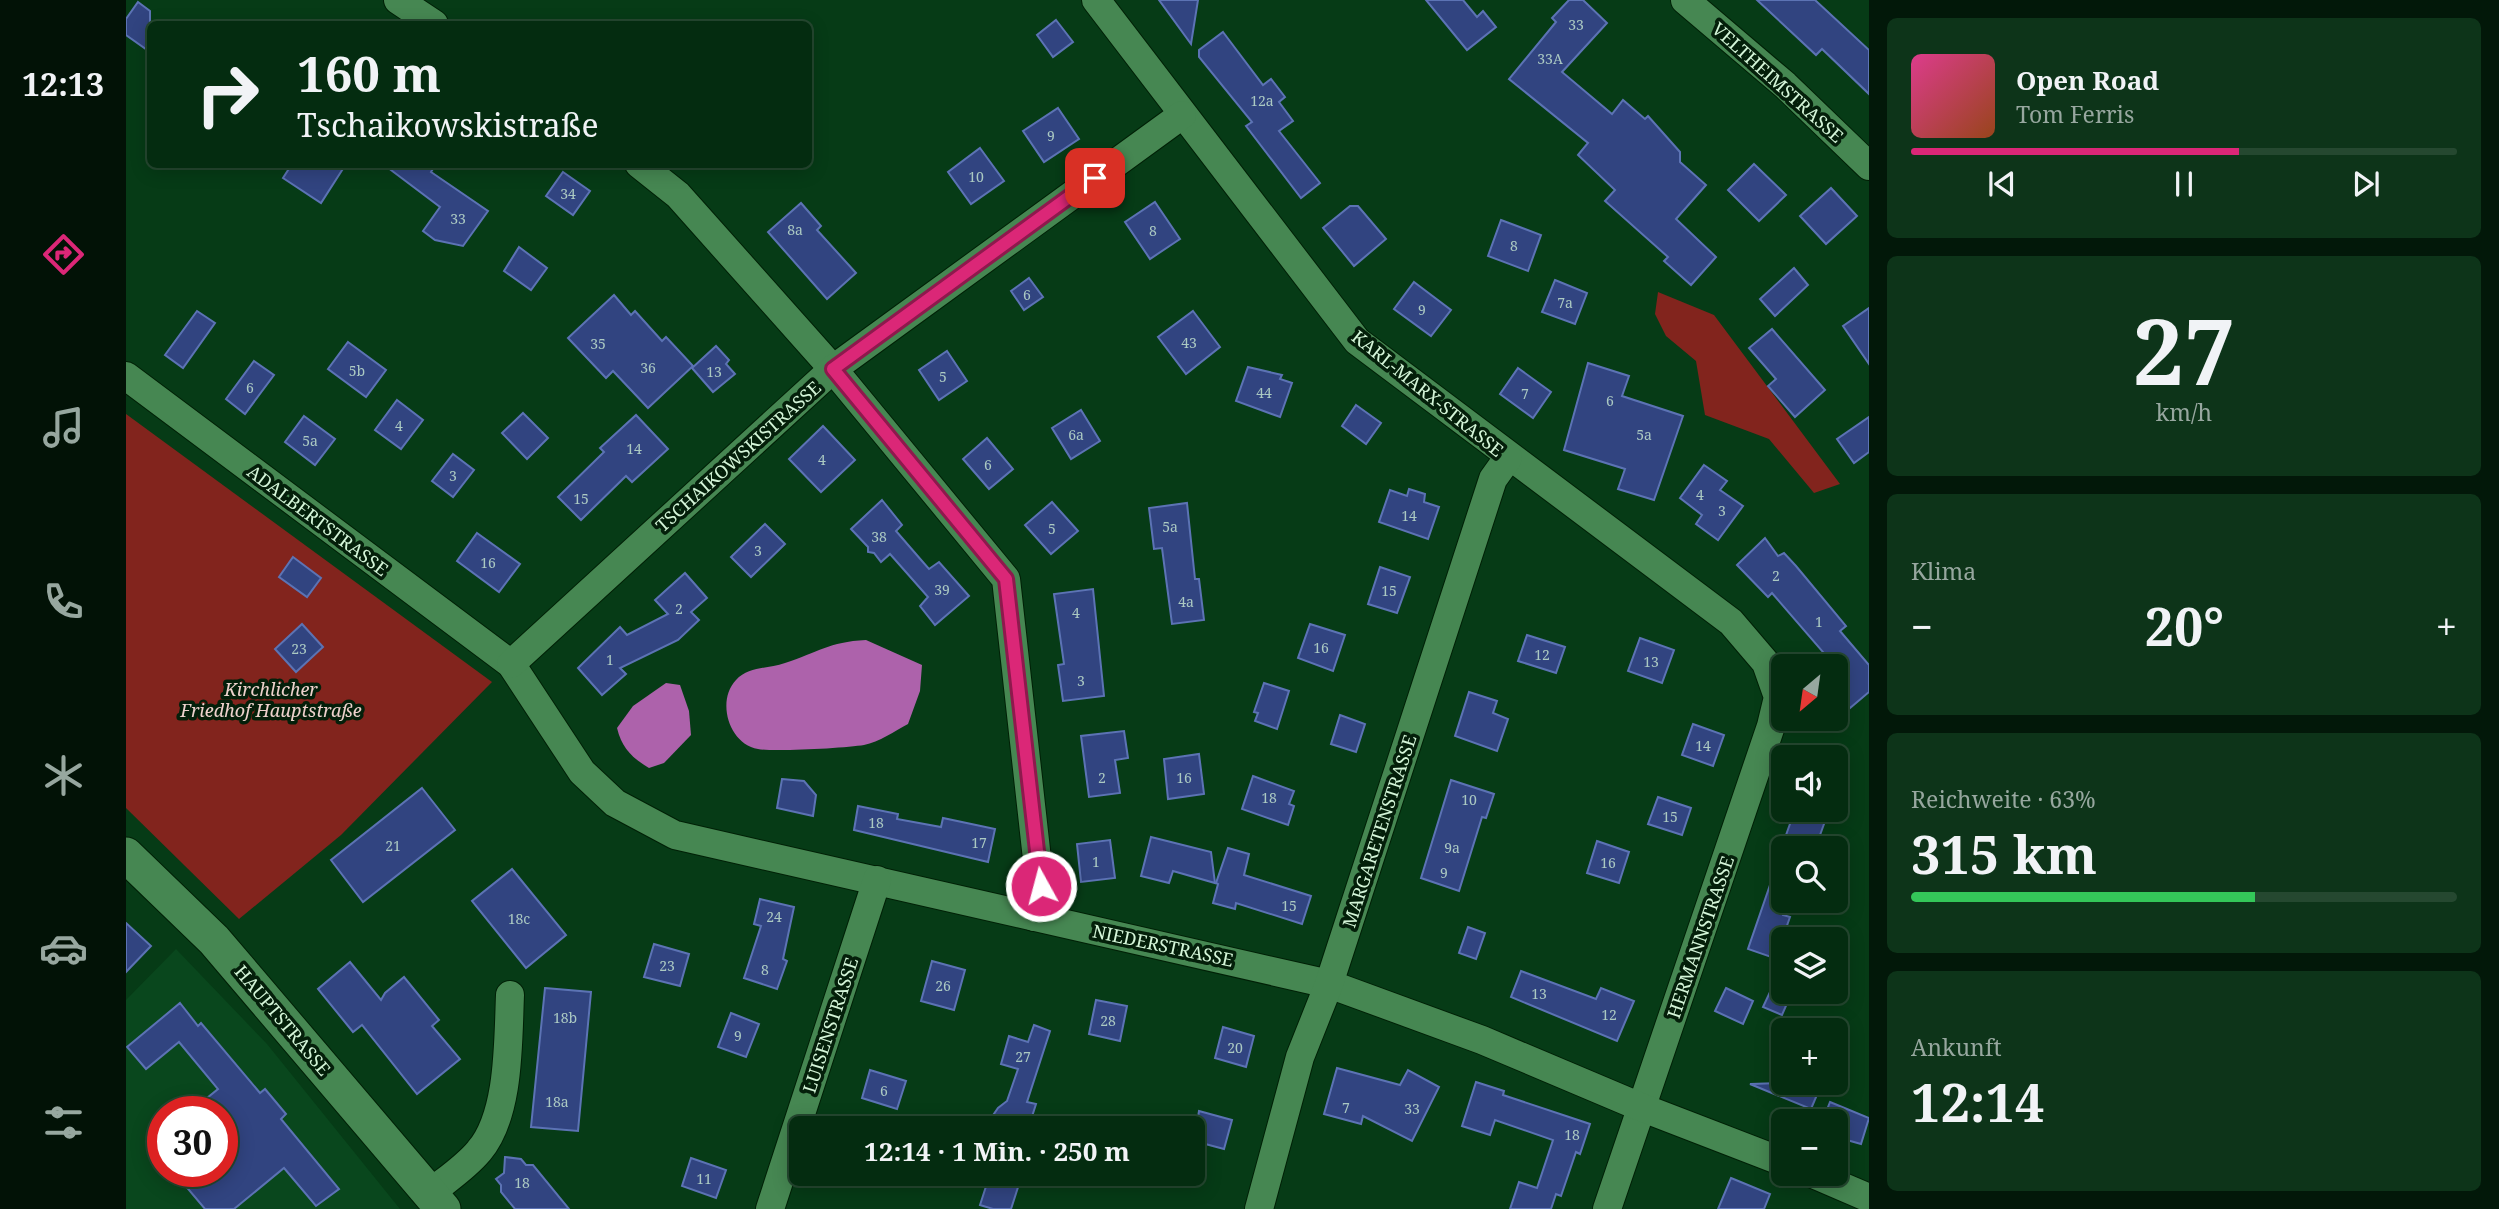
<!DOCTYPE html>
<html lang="de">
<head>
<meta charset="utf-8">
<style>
	:root { --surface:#042c10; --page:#0d3419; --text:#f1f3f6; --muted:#97a79f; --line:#254830; --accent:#db2777 }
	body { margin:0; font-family:"Noto Serif",serif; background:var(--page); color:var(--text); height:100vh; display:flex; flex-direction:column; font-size:26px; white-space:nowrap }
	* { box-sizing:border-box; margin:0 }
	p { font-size:23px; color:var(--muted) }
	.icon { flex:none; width:38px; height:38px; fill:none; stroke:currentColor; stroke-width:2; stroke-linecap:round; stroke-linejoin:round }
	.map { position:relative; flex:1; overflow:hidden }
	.panel { display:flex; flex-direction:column; gap:18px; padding:18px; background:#021809; width:630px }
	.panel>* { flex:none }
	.guide { position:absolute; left:21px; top:21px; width:665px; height:147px; border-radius:10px; box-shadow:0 4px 18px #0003,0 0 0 2px var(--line); background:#042c10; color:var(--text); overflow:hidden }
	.needle { width:46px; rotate:209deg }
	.fabs { position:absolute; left:1645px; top:654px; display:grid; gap:14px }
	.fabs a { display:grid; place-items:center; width:77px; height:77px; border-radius:10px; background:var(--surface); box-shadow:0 4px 18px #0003,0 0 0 2px var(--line); font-size:35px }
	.speed { position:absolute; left:21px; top:1096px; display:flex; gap:14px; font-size:35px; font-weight:700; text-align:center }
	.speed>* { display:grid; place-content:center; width:91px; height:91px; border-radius:50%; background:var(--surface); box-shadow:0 4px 18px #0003,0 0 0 2px var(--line); line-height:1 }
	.speed .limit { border:10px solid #d22; background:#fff; color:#111 }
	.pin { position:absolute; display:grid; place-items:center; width:60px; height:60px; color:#fff; margin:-30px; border-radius:14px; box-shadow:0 4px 10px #0006 }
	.me { position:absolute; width:77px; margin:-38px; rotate:353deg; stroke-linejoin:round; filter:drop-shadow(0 0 5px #0008) }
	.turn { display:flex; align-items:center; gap:24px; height:147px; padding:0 35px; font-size:32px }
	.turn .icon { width:91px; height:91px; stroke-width:2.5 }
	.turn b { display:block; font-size:49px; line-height:60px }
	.big { font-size:52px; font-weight:700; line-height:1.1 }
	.panel .tile { flex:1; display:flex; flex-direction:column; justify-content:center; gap:10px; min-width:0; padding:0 24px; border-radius:10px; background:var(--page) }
	.panel .dial { align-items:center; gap:0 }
	.dial b { font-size:91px; line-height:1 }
	.song { display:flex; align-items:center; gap:21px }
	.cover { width:84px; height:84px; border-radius:10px; background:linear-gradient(135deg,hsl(330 70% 55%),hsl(20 70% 35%)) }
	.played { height:7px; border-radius:4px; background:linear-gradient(90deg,var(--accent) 60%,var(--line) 60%) }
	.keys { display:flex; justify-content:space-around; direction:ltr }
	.heat { display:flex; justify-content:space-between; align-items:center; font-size:38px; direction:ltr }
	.charge { height:10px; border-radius:5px; background:linear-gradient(90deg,#34c759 63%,var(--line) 0) }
	.trip { position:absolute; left:663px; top:1116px; width:416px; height:70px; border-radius:10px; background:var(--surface); box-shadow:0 4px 18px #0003,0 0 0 2px var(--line); font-weight:700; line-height:70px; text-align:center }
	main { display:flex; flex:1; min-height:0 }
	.menu { display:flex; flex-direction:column; width:126px; justify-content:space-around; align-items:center; background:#021206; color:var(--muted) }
	.menu .icon { width:49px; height:49px }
	.menu .active { color:var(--accent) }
	.menu b { font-size:32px; color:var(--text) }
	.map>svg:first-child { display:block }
	.built { fill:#09471d; fill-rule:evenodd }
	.green { fill:#82241d }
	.water { fill:#ad62ab }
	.building { fill:#314480; stroke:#5c73b4; stroke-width:2 }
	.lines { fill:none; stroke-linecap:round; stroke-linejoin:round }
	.minor-casing { stroke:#002006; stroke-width:30 }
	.tertiary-casing { stroke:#002006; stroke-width:37 }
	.minor { stroke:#468752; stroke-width:28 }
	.tertiary { stroke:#468752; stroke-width:35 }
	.route-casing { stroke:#8e194d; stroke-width:18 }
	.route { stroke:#db2777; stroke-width:12 }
	.labels { text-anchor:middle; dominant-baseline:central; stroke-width:7; stroke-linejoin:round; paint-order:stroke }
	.number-label { font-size:14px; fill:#abc9c2 }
	.street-label { font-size:18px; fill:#d4f5d8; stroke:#041f0a }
	.park-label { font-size:18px; font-style:italic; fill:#efd2cd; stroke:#041f0a }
</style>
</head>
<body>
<main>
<nav class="menu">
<b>12:13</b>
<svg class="icon active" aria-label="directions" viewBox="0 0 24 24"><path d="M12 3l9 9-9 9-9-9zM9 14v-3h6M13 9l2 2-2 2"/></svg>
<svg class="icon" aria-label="music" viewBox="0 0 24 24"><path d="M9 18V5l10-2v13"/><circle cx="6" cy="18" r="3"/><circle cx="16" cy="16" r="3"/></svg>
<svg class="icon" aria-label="phone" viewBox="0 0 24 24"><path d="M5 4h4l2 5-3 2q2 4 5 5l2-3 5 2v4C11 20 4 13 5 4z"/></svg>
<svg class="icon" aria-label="climate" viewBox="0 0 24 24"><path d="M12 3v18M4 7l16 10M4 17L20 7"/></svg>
<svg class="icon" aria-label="car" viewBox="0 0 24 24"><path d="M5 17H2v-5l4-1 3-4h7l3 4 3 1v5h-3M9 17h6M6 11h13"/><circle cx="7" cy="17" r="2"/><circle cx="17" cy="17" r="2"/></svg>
<svg class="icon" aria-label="filters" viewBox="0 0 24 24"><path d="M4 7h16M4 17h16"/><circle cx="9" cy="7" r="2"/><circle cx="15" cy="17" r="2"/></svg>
</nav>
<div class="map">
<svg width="1743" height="1209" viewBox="0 0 1743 1209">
	<rect width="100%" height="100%" fill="#063b16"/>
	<path class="built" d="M50,949L141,1044L274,1209H0V1000ZM37,1111H96V1171H37Z"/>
	<g class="green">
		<path d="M1532,292L1588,315L1714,484L1688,493L1643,439L1579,415L1570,361L1540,336L1529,314Z"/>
		<path d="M0,414L366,682L215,835L113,919L0,808Z"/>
	</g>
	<g class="water">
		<path d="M740,640L796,665L794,691L782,724C769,731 753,742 738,745C720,748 648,752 632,749C603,744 590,701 610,680C623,666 642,669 659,663C693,652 702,642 740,640Z"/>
		<path d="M540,683L554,685L563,711L565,735L538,763L523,768C505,757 496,748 491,728L507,706Z"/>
	</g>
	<g class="building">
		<path d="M1033,0H1072L1065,44Z"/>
		<path d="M1300,0H1337L1351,17L1357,11L1370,27L1341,50Z"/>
		<path d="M1443,0H1457L1481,23L1436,72L1486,114L1497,100L1519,119L1522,116L1554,152V162L1580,185L1550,219L1590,257L1565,285L1538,261L1542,257L1479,201L1489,190L1452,155L1462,143L1383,79L1430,22L1426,18Z"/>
		<path d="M1631,0H1689L1743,50V94L1696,49L1690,55Z"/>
		<path d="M12,2L24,11V52L0,35V19Z"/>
		<path d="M930,20L947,42L927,57L911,35Z"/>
		<path d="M1097,32L1137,85L1145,79L1159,97L1153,102L1167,121L1153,131L1194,183L1175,198L1120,126L1126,122L1073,57V50Z"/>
		<path d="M932,108L953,139L918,162L897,131Z"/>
		<path d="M854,148L878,181L845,204L822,172Z"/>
		<path d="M166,164H220L195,203L157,178Z"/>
		<path d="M257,164H310L305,172L362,211L337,246L309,240L297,231L314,207Z"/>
		<path d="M1628,164L1660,195L1633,221L1602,190Z"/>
		<path d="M437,172L464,191L447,215L420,196Z"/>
		<path d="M1705,188L1731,216L1700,244L1674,216Z"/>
		<path d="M1029,202L1054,239L1024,259L999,222Z"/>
		<path d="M675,203L695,226L691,230L730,273L701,299L642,232Z"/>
		<path d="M1224,206H1232L1260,239L1228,266L1197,228Z"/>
		<path d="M1375,220L1415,235L1402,271L1362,256Z"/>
		<path d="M393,247L421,268L405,290L378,271Z"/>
		<path d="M1668,268L1682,285L1649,316L1634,299Z"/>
		<path d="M903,278L917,297L898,310L885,291Z"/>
		<path d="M1429,280L1461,293L1449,324L1416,312Z"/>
		<path d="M1288,282L1325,310L1305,336L1268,309Z"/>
		<path d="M488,295L505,315L509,311L536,341L540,337L567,366L522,408L487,371L480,378L442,338Z"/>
		<path d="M1743,308V364L1717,326Z"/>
		<path d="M71,311L89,323L57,368L39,355Z"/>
		<path d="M1067,311L1094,347L1060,374L1032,337Z"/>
		<path d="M1646,329L1699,390L1669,417L1642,386L1650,379L1623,348Z"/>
		<path d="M222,342L260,370L240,397L202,369Z"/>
		<path d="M590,346L603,360L600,364L609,374L587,392L566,368Z"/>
		<path d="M821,351L841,381L813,400L793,370Z"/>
		<path d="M128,361L148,375L119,414L100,399Z"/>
		<path d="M1462,363L1503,376L1496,396L1557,416L1528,500L1492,489L1499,469L1438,450Z"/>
		<path d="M1122,367L1156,375L1154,379L1166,383L1154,417L1110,401Z"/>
		<path d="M1392,368L1425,392L1407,418L1374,394Z"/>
		<path d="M271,400L297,420L275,449L249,430Z"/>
		<path d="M1230,405L1255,423L1240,444L1216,426Z"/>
		<path d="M955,410L974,441L945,459L926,428Z"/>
		<path d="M397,413L422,438L401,459L376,433Z"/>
		<path d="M510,415L542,449L506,482L500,476L455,520L432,497L478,452L474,448Z"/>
		<path d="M178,416L209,439L189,465L159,442Z"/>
		<path d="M1743,417V452L1728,463L1711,439Z"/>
		<path d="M697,426L729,460L695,492L663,459Z"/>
		<path d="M861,438L887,469L863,489L837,459Z"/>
		<path d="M327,454L348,470L327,497L306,481Z"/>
		<path d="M1578,465L1601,481L1594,490L1617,506L1592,540L1570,524L1576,515L1554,498Z"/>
		<path d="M1283,489L1299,494L1298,502L1313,507L1302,539L1253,522L1264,490L1281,496Z"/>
		<path d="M756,500L776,525L770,531L796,561L803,569L813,562L843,596L809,625L794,606L802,597L764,554L755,562L748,553L742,552V547L725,529Z"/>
		<path d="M926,502L952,531L925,554L899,525Z"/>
		<path d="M1061,503L1069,579H1073L1078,620L1046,624L1036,548L1028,549L1023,508Z"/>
		<path d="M639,524L659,544L625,577L605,557Z"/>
		<path d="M351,533L394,564L373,592L331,561Z"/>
		<path d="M1639,538L1652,556L1658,553L1670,566L1720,626L1714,631L1743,665V692L1724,708L1710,690V667L1646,593L1642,597L1611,565Z"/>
		<path d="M167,557L195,578L181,597L153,577Z"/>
		<path d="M1254,567L1284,577L1271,613L1242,604Z"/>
		<path d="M559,573L581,598L565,612L573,620L552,640L494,668L500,674L476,695L452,668L494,627L501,635L542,614L529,600Z"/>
		<path d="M967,589L978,696L937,701L932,665L938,664L928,594Z"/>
		<path d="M176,624L197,647L170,672L149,649Z"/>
		<path d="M1184,624L1219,635L1207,671L1172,658Z"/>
		<path d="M1401,635L1439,647L1430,673L1392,661Z"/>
		<path d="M1514,638L1548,650L1536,683L1502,671Z"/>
		<path d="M1138,683L1163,691L1151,729L1129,721L1132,713L1128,712Z"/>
		<path d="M1343,692L1371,701L1367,713L1382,719L1371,751L1329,736Z"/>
		<path d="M1214,715L1239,724L1230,752L1205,744Z"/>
		<path d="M1567,724L1598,735L1587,766L1556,755Z"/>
		<path d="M998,731L1002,758L989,760L994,793L963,797L955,736Z"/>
		<path d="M1073,754L1078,794L1042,799L1038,759Z"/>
		<path d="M1127,776L1168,791L1163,804L1168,806L1162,825L1116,809Z"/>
		<path d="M656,779L678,781L690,795L687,816L651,808Z"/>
		<path d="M1325,780L1368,794L1360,818L1356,817L1333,891L1295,878Z"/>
		<path d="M296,788L329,830L237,902L205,860Z"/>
		<path d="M1532,797L1565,808L1556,835L1522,824Z"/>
		<path d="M732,806L772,814L771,819L815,827L817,818L869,829L862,862L728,830Z"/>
		<path d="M1669,810H1703L1689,849H1655Z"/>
		<path d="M1025,837L1085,852L1089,883L1047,871L1043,883L1015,876Z"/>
		<path d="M984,840L989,878L955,882L951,844Z"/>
		<path d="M1471,841L1503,852L1493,883L1461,873Z"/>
		<path d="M1102,848L1123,854L1118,875L1185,896L1176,924L1110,903L1109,909L1087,903L1092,884L1090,883Z"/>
		<path d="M1654,856H1657V915L1664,917L1657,937V961L1622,949Z"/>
		<path d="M386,869L440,935L400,968L346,901Z"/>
		<path d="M634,899L668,907L657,959L661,961L651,989L618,978L635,926L628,924Z"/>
		<path d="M0,923L25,946L0,972Z"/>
		<path d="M1342,927L1359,933L1350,959L1333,953Z"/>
		<path d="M528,944L563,954L554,986L518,977Z"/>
		<path d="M806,961L839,970L828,1010L795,1001Z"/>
		<path d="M224,962L255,1000L259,993L278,977L313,1020L306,1026L334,1059L291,1094L236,1025L227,1032L192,989Z"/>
		<path d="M1395,971L1470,999L1475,988L1508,1001L1491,1041L1385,997Z"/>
		<path d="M419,988L465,992L452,1131L405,1127Z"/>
		<path d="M1600,988L1627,1001L1617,1024L1589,1011Z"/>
		<path d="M1644,992H1666L1656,1015L1637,1007Z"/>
		<path d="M970,1000L1001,1006L994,1041L963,1034Z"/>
		<path d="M54,1003L72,1026L75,1023L134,1093L139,1089L160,1114L155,1119L213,1189L190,1206L158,1168L108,1209H79L47,1171H96V1111H65L92,1089L53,1042L20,1069L1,1047Z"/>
		<path d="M605,1013L633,1024L620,1057L592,1047Z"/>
		<path d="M908,1025L924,1031L901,1102L910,1104L902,1129H865L866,1125L861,1124L872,1108L881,1101L892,1069L875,1064L883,1036L902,1042Z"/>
		<path d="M1097,1027L1128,1036L1120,1067L1089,1058Z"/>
		<path d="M1211,1068L1274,1085L1282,1070L1313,1087L1286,1141L1237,1116L1235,1124L1198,1114Z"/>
		<path d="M744,1070L780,1081L771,1109L736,1098Z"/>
		<path d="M1350,1082L1378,1091L1377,1095L1464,1124L1454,1154L1450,1152L1435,1196L1430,1194L1425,1209H1384L1393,1182L1411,1188L1427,1140L1369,1120L1364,1135L1336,1126Z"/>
		<path d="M1657,1083H1696L1685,1109L1624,1084Z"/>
		<path d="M1704,1102L1743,1118L1735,1144L1710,1137V1122L1697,1120Z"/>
		<path d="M1073,1111L1106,1120L1098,1149L1068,1141Z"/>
		<path d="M379,1157L395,1159L400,1165H407L443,1209H389L375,1192V1185L370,1179L378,1173Z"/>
		<path d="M565,1158L600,1170L590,1198L556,1186Z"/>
		<path d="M864,1174H883L895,1178L885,1209H867L854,1205Z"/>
		<path d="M1605,1178L1644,1194L1638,1209H1592Z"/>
	</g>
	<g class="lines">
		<g class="minor-casing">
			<g id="minor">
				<path d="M272,0L308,24"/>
				<path d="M970,0L1231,341L1605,622L1640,663L1652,697L1645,726L1481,1209"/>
				<path d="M1559,0L1659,85L1743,166"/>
				<path d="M513,164L552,195L707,369L880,579L914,886L908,917"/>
				<path d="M0,376L385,664L456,772L489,803L549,835L1203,984L1356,1040L1517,1108L1657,1162"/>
				<path d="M385,664L707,369L1056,115"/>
				<path d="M1687,1174L1743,1198"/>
				<path d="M304,1193C320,1180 340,1167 353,1151C384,1115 382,1041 384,995"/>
				<path d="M644,1209L751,880"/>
				<path d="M1133,1209L1174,1057L1203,984L1367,479L1382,458"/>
			</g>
		</g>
		<g class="tertiary-casing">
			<path id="tertiary" d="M0,855L88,940L317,1209"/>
		</g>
		<use href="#minor" class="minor"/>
		<use href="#tertiary" class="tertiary"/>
	</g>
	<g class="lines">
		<g class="route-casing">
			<path id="route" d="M915,886L880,579L707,369L969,178"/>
		</g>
		<use href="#route" class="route"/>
	</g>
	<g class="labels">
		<g class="number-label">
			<text x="1450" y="24">33</text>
			<text x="1424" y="58">33A</text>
			<text x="1136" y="100">12a</text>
			<text x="925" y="135">9</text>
			<text x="850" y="176">10</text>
			<text x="442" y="193">34</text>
			<text x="332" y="218">33</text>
			<text x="669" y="229">8a</text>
			<text x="1027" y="230">8</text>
			<text x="1388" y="245">8</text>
			<text x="901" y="294">6</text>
			<text x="1439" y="302">7a</text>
			<text x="1296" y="309">9</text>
			<text x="1063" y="342">43</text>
			<text x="472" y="343">35</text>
			<text x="522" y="367">36</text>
			<text x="231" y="370">5b</text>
			<text x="588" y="371">13</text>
			<text x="817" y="376">5</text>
			<text x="124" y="387">6</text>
			<text x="1138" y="392">44</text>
			<text x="1399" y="393">7</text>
			<text x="1484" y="400">6</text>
			<text x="273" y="425">4</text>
			<text x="950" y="434">6a</text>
			<text x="1518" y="434">5a</text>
			<text x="184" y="440">5a</text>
			<text x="508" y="448">14</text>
			<text x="696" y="459">4</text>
			<text x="862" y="464">6</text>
			<text x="327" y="475">3</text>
			<text x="1574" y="494">4</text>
			<text x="455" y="498">15</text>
			<text x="1596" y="510">3</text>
			<text x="1283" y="515">14</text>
			<text x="1044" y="526">5a</text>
			<text x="926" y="528">5</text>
			<text x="753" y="536">38</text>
			<text x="632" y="550">3</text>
			<text x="362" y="562">16</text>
			<text x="1650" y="575">2</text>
			<text x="816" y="589">39</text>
			<text x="1263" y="590">15</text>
			<text x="1060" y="601">4a</text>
			<text x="553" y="608">2</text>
			<text x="950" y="612">4</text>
			<text x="1693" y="621">1</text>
			<text x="1195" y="647">16</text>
			<text x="173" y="648">23</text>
			<text x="1416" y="654">12</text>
			<text x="484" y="659">1</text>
			<text x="1525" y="661">13</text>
			<text x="955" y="680">3</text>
			<text x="1577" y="745">14</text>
			<text x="976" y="777">2</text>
			<text x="1058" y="777">16</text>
			<text x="1143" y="797">18</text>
			<text x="1343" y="799">10</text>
			<text x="1544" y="816">15</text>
			<text x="750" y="822">18</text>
			<text x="853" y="842">17</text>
			<text x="267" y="845">21</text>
			<text x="1326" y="847">9a</text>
			<text x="970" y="861">1</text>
			<text x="1482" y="862">16</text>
			<text x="1318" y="872">9</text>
			<text x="1163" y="905">15</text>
			<text x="648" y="916">24</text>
			<text x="393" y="918">18c</text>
			<text x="541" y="965">23</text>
			<text x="639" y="969">8</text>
			<text x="817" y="985">26</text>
			<text x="1413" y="993">13</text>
			<text x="1483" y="1014">12</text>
			<text x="439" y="1017">18b</text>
			<text x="982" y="1020">28</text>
			<text x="612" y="1035">9</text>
			<text x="1109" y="1047">20</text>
			<text x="897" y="1056">27</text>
			<text x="758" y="1090">6</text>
			<text x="431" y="1101">18a</text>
			<text x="1220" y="1107">7</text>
			<text x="1286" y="1108">33</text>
			<text x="1446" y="1134">18</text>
			<text x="578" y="1178">11</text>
			<text x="396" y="1182">18</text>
		</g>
		<g class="street-label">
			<text transform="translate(1652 82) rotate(42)">VELTHEIMSTRASSE</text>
			<text transform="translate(1302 393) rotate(39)">KARL-MARX-STRASSE</text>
			<text transform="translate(612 456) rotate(-42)">TSCHAIKOWSKISTRASSE</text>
			<text transform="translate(192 520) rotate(37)">ADALBERTSTRASSE</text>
			<text transform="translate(1253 831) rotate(-72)">MARGARETENSTRASSE</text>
			<text transform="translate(1574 937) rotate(-71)">HERMANNSTRASSE</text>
			<text transform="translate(1037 945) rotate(12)">NIEDERSTRASSE</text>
			<text transform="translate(157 1020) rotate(50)">HAUPTSTRASSE</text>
			<text transform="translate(704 1025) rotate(-72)">LUISENSTRASSE</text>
		</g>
		<g class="park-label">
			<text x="145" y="689">Kirchlicher<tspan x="145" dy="21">Friedhof Hauptstraße</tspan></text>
		</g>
	</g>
</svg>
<div class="fabs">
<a><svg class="needle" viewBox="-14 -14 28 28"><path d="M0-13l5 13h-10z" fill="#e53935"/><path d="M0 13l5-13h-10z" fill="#97a79f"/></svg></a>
<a><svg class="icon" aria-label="sound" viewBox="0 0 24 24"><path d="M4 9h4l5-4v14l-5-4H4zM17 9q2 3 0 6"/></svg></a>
<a><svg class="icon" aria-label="search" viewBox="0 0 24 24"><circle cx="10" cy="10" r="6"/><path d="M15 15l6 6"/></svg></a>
<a><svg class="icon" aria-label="layers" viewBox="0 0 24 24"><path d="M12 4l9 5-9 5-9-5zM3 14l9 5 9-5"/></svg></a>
<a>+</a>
<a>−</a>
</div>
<div class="speed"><div class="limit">30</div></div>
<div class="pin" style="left:969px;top:178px;background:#d93025"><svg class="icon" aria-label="arrive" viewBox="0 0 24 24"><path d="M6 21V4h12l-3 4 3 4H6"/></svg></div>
<svg class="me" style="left:915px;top:886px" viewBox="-20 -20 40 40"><circle r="17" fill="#db2777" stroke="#fff" stroke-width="3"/><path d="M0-11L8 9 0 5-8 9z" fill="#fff"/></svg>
<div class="trip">12:14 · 1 Min. · 250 m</div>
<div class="guide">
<div class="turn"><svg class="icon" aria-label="right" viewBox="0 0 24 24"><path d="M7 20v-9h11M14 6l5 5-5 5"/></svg><div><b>160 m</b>Tschaikowskistraße</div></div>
</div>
</div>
<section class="panel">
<div class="tile">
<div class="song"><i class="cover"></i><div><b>Open Road</b><p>Tom Ferris</p></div></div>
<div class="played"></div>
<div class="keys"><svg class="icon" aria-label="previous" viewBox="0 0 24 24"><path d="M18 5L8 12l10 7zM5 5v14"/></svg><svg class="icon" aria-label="pause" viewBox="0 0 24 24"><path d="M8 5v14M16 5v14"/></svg><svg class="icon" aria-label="next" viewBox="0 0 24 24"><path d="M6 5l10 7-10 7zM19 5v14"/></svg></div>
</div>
<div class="tile dial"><b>27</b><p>km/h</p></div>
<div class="tile"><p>Klima</p>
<div class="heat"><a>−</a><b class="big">20°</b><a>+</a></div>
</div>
<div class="tile"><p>Reichweite · 63%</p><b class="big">315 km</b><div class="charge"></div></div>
<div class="tile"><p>Ankunft</p><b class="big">12:14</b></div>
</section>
</main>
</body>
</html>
